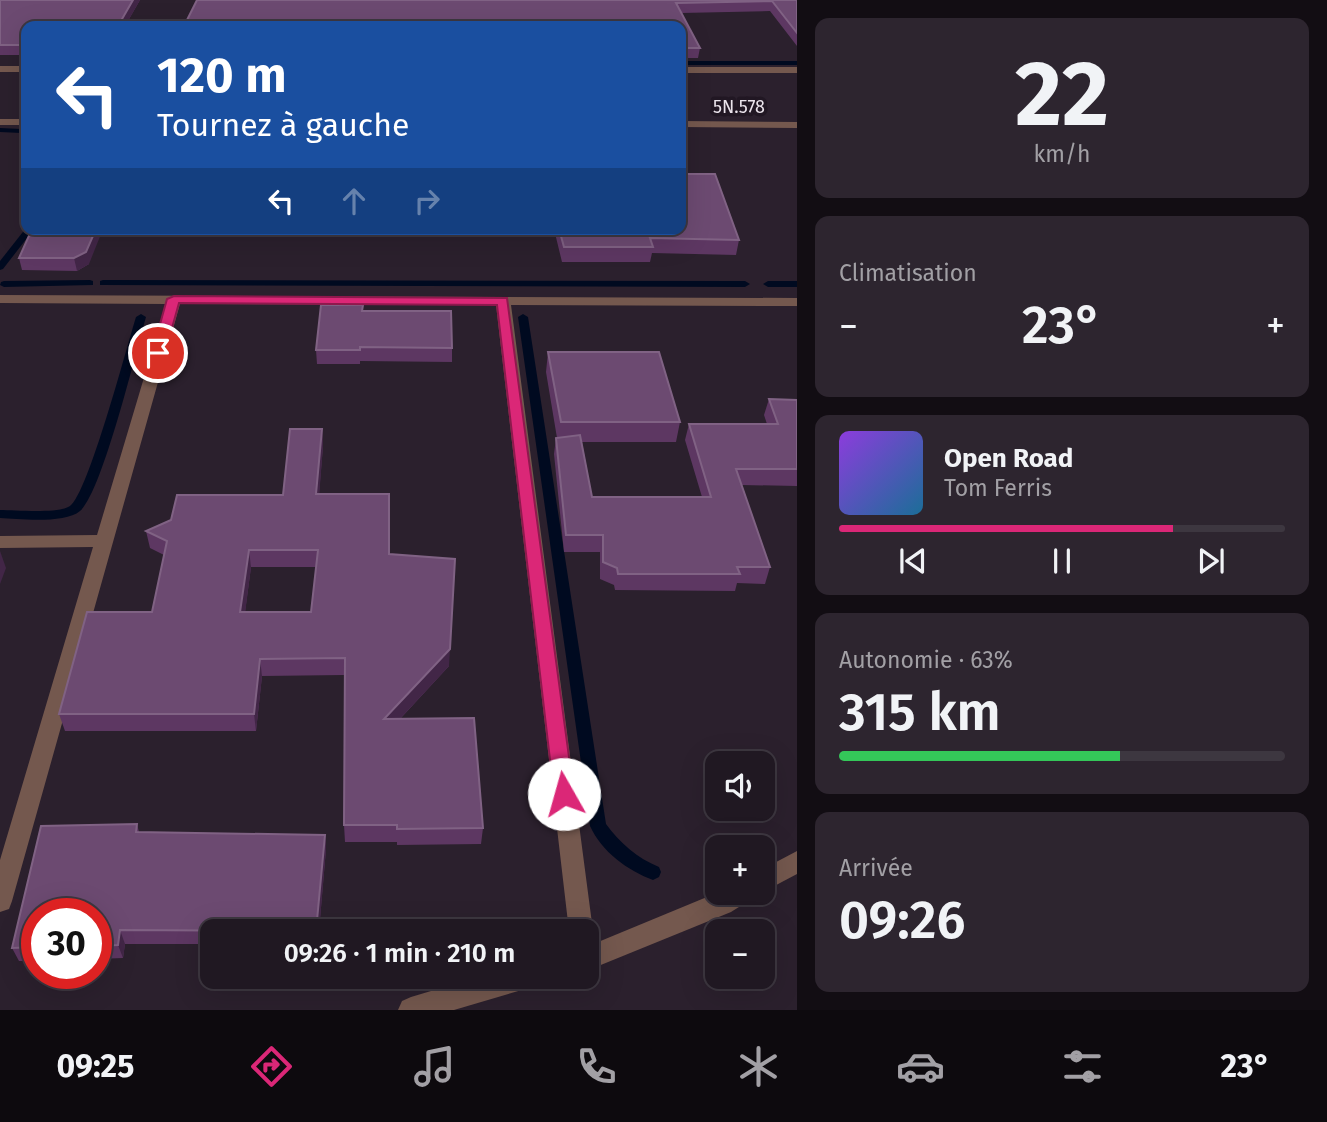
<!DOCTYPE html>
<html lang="fr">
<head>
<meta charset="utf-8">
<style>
	:root { --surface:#201822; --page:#2d252f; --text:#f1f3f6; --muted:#a2a0a5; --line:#3d3740; --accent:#db2777 }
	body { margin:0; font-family:"Fira Sans",sans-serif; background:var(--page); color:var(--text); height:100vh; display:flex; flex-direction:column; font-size:26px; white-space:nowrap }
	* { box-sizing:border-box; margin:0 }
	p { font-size:23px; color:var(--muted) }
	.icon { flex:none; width:38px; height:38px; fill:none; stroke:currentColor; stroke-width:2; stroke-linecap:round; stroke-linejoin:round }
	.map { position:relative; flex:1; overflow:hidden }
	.panel { display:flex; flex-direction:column; gap:18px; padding:18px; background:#120d13; width:530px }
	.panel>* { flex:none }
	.top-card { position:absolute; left:21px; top:21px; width:665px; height:214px; border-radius:14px; box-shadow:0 7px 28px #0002,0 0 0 2px var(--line); background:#1a4fa0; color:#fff; overflow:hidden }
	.tools { position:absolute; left:705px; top:751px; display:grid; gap:14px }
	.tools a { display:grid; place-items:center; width:70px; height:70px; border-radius:14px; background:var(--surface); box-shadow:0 7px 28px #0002,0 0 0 2px var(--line); font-size:35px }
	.speed { position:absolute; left:21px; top:898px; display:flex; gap:14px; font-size:35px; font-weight:700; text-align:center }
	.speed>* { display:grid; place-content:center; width:91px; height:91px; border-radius:50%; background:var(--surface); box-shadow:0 7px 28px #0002,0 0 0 2px var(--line); line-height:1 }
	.speed .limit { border:10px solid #d22; background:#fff; color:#111 }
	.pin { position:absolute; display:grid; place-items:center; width:60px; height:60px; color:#fff; margin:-30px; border:4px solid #fff; border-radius:50%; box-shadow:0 2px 7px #0007 }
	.me { position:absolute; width:77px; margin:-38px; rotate:353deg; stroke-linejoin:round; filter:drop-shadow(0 0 5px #0008) }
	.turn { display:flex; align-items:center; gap:24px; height:147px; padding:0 21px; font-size:32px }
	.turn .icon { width:91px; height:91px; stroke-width:2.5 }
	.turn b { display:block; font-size:49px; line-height:60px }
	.lanes { display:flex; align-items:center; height:66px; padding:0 21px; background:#0003; justify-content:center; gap:35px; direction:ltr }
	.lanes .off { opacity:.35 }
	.big { font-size:52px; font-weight:600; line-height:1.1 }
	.panel .widget { flex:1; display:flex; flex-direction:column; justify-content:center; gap:10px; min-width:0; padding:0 24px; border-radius:14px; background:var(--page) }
	.panel .dial { align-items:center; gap:0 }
	.dial b { font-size:91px; line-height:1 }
	.song { display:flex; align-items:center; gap:21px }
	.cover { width:84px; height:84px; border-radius:10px; background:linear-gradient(135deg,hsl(270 70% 55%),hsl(200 70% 35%)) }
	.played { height:7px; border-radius:4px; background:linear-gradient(90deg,var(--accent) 75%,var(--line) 75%) }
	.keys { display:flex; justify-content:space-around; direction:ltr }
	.heat { display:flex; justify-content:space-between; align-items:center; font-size:38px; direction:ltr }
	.charge { height:10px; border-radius:5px; background:linear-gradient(90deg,#34c759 63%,var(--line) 0) }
	.trip { position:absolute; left:200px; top:919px; width:399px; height:70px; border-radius:14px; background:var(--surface); box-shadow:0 7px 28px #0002,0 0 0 2px var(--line); font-weight:600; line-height:70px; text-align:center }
	.dock { display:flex; height:112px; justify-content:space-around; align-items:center; background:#0d0a0e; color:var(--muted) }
	.dock .icon { width:49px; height:49px }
	.dock .active { color:var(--accent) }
	.dock b { font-size:32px; color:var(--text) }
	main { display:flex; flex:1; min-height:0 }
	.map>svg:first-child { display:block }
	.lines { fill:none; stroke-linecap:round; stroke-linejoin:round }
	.stream { fill:#000a20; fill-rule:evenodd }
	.street { fill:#74584e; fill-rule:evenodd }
	.wall { fill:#5d3762; fill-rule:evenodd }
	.shaded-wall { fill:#422647 }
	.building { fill:#6c4a71; stroke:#806284; stroke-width:2; fill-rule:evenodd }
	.route { fill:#db2777; stroke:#8e194d; stroke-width:2 }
	.labels { text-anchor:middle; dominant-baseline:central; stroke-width:7; stroke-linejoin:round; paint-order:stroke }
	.far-street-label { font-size:18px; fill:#ebe4ec; stroke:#211723 }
</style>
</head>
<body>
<main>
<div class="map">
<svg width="797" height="1010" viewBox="0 0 797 1010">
	<rect width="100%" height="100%" fill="#2b202d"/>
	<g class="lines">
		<g class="stream">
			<rect x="681" y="61" width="116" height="4"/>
			<path d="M0,128L21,129L25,131L21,133L0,132Z"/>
			<path d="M26,228L34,229L3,269L0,270V261Z"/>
			<path d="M90,280L93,281V285L4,287L0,285L1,282L4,281Z"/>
			<path d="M103,280L745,281L750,284L745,287L100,285V281Z"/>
			<path d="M797,281V287H768L763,284L768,281Z"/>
			<path d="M141,314L146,317C136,351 102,493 80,511C65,524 19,519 0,518V510C15,510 59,514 70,506C88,494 127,346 136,317Z"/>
			<path d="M523,314L528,317L606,824C620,843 637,858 659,867L661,872L659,877L653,880C627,870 602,852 590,826L518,317Z"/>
		</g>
		<g class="street">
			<rect x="0" y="66" width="26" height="6"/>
			<rect x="681" y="67" width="116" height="6"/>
			<rect x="0" y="119" width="26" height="6"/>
			<path d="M681,121L797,122V128L681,127Z"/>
			<path d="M0,295L797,298V306L511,305L593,931L590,939L586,941V931H569L496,305L180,304L12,901L9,909L0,912V860L93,547L0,548V536L97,535L166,304L0,303Z"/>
			<path d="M797,851V874L763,892V869Z"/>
			<path d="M719,892H754L750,900L731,912L586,971V947Z"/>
			<path d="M481,976H537L534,985L525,989L454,1010H398L402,1001L411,997Z"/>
		</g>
	</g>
	<g class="wall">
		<path d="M0,0H140L125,26H26V55H0Z"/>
		<path d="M197,0H797V46L770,11L681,13L700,48L698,58H681V26H184Z"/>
		<path d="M32,229L89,264L77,271L22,270L19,258Z"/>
		<path d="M554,229H681L739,240L736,255L652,253L650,262H562Z"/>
		<path d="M363,311L452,348V362L360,361V364H317L316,350Z"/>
		<path d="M548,352L680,422L676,442H582L592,497H702L685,440L689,424H767L764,415L769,399L797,400V486L742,485L770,567L765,584L737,583L735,591L615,590L614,585L600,579V552H564L554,454L556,438H557L546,372Z"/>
		<path d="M322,429L323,446L319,494L389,554L449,666L400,719L483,828L481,844L397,845V842H345L344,825V675L262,676L256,731H65L59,714L152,612L164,555L150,548L146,531L171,520L283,495ZM251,567H316L311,612H245Z"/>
		<path d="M137,824L139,832L325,835L326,849L319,931H212V944H125L123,958L96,959V914H37V961H19L12,948L41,826Z"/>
	</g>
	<g class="shaded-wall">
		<path d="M133,0H140L125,26H118Z"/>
		<path d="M96,229H103L89,264L77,271L74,258Z"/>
		<path d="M322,429L323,446L318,511L316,494Z"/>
		<path d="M249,550L251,567L243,629L240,612Z"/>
		<path d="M0,551L6,568L0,584Z"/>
		<path d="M455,559L449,666L384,736V719Z"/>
		<path d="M260,659L262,676L256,731L254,714Z"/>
		<path d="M325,835L326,849L319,931H316Z"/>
		<path d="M120,930L125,944L123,958L118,945Z"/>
	</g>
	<g class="building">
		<path d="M0,0H133L118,26H26V45H0Z"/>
		<path d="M197,0H797V33L772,1L676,3L700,48H681V26H425V21H337L336,26H184Z"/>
		<path d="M681,174H715L739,240L650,238L653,247H564L559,229H681Z"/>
		<path d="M32,229H96L86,252L74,258H19Z"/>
		<path d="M321,305H363L362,311H451L452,348L360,347V350H316Z"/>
		<path d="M548,352H659L680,422H561Z"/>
		<path d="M769,399L797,400V469H736L770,567H737L740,574H618L617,568L603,562V535H566L556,438L580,435L592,497H711L689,424H778Z"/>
		<path d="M290,429H322L316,494H389V554L455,559L450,649L384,719L474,718L483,828L397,829V825H344L345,658L260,659L254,714H59L87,612H152L167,541L146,531L171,520L177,495H283ZM249,550H318L311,612H240Z"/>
		<path d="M137,824L136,832L325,835L316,931L120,930L118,945L96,946V914H37V947L12,948L41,826Z"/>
	</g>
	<path class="route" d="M174,296L507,298L574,794L571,800L564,803L557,800L554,794L497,305L179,303L165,353L158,357L154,356L152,353L167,299Z"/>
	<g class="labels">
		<g class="far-street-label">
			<text x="739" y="107">5N.578</text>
		</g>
	</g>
</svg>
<div class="tools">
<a><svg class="icon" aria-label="sound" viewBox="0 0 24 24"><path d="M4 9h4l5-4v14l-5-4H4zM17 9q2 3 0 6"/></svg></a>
<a>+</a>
<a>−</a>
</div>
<div class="speed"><div class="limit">30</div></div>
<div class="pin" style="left:158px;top:353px;background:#d93025"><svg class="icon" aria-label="arrive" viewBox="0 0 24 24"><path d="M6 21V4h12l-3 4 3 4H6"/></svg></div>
<svg class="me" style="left:564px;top:794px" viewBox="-20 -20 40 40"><circle r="19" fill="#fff"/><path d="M0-13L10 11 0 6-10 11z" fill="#db2777"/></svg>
<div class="trip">09:26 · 1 min · 210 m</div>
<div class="top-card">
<div class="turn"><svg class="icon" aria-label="left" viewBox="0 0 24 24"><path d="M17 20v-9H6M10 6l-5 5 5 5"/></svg><div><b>120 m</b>Tournez à gauche</div></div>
<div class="lanes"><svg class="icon" aria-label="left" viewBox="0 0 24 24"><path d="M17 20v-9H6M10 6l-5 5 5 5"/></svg><svg class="icon off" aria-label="ahead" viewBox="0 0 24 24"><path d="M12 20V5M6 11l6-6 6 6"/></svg><svg class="icon off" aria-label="right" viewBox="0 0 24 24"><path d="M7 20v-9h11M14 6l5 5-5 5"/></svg></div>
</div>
</div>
<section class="panel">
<div class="widget dial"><b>22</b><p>km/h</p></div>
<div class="widget"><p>Climatisation</p>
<div class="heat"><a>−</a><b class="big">23°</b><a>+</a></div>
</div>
<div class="widget">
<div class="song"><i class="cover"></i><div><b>Open Road</b><p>Tom Ferris</p></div></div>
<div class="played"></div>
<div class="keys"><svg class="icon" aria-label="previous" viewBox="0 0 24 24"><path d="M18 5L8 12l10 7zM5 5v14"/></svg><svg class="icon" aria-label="pause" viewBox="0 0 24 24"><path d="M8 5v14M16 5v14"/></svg><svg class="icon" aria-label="next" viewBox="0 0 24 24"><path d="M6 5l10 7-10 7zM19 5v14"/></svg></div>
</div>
<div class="widget"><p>Autonomie · 63%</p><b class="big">315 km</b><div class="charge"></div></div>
<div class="widget"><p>Arrivée</p><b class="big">09:26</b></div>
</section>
</main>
<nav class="dock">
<b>09:25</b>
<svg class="icon active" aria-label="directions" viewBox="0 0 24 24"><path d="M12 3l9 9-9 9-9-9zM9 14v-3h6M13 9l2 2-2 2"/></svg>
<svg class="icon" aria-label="music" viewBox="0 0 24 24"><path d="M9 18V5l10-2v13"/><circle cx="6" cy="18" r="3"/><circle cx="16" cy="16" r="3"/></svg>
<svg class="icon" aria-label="phone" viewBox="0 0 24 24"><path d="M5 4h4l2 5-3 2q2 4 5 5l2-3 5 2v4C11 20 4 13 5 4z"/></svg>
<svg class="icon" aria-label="climate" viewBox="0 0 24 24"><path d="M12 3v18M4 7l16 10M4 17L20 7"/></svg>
<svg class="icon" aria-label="car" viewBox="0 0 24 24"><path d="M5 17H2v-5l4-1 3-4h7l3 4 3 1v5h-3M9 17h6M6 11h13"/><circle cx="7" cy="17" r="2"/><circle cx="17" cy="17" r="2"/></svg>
<svg class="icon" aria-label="filters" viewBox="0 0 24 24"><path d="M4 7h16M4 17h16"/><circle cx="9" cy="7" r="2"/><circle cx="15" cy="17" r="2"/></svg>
<b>23°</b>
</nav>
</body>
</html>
